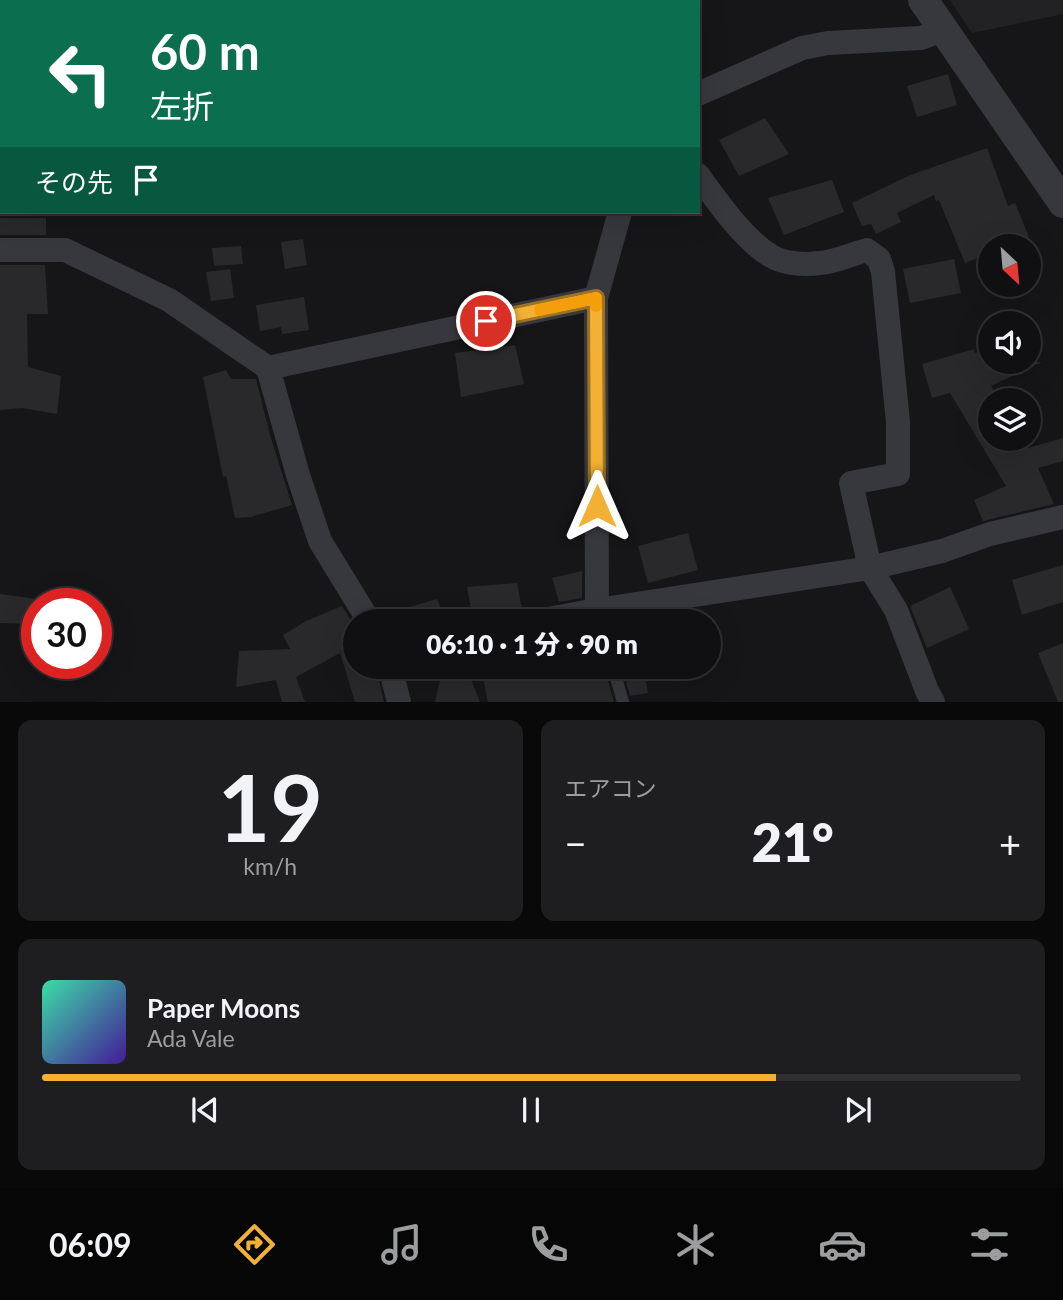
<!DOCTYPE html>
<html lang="ja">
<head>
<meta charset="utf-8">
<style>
	:root { --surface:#101012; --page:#1e1e20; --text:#f1f3f6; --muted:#9c9d9f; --line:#303032; --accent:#f2b134 }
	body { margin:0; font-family:Lato,"Noto Sans JP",sans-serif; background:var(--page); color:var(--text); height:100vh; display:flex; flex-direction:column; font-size:26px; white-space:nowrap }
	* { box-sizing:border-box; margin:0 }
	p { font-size:23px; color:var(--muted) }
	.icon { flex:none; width:38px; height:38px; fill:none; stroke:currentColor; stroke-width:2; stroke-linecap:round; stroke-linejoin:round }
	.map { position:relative; height:702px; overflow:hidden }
	.sheet { display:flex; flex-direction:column; gap:18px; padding:18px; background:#09090a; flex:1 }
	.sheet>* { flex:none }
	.guide { position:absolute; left:0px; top:0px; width:700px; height:214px; box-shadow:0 7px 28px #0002,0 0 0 2px var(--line); background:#0b6e4f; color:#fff; overflow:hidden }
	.needle { width:46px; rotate:154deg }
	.buttons { position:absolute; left:978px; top:234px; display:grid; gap:14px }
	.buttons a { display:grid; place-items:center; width:63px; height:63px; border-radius:50%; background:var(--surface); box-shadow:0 7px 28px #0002,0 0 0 2px var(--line); font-size:35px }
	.speed { position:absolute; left:21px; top:588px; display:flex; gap:14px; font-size:35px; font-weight:700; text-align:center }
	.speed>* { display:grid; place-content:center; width:91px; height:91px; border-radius:50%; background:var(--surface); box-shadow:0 7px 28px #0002,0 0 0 2px var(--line); line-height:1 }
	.speed .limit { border:10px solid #d22; background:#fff; color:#111 }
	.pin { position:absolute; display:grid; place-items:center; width:60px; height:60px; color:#fff; margin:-30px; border:4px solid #fff; border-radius:50%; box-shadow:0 2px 7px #0007 }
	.me { position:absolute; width:77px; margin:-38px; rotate:0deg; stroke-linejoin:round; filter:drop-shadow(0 0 5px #0008) }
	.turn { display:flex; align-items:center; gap:24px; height:147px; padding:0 35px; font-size:32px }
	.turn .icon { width:91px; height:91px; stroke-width:2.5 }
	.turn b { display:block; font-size:49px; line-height:60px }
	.then { display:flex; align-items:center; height:66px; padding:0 35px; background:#0003; gap:14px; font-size:26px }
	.big { font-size:52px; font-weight:800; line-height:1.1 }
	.sheet .tile { flex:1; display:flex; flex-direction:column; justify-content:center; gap:10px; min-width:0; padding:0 24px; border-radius:14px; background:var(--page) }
	.sheet .dial { align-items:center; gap:0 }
	.dial b { font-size:91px; line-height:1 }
	.song { display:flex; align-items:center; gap:21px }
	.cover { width:84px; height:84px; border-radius:10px; background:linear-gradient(135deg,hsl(160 70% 55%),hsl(260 70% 35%)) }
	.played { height:7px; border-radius:4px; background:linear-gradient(90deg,var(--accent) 75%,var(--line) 75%) }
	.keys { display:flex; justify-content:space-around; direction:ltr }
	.heat { display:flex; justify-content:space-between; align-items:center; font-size:38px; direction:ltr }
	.sheet .tiles { flex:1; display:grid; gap:18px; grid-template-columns:1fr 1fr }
	.tile:last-child { grid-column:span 2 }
	.trip { position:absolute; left:343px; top:609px; width:378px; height:70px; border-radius:35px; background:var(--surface); box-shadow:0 7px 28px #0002,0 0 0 2px var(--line); font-weight:800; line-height:70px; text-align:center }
	.dock { display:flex; height:112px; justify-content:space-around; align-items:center; background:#060607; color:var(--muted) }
	.dock .icon { width:49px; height:49px }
	.dock .active { color:var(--accent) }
	.dock b { font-size:32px; color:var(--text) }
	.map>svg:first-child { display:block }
	.built { fill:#222225 }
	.building { fill:#29292c }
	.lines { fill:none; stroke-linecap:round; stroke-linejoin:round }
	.service { stroke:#37383d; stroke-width:12 }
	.minor { stroke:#37383d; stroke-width:24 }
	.tertiary { stroke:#37383d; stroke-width:30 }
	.route-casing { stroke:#9d7322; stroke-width:18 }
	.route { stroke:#f2b134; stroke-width:12 }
	.slow { stroke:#f59e0b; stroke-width:12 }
</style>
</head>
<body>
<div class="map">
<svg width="1063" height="702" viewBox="0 0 1063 702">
	<rect width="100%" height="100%" fill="#161618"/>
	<path class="built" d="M950,0H1063V14L972,33Z"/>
	<g class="building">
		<path d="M948,74L957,105L917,117L907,86Z"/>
		<path d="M765,118L789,154L739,176L719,140Z"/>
		<path d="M987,148L1008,206L1015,203L1029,237L1005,247H990V253L965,263L939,200L936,201L934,195L897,213L901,222L876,234L871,224L862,226L852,203L908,176Z"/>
		<path d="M832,180L844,212L784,235L768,198Z"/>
		<rect x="0" y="218" width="46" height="17"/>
		<path d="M303,239L307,265L285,269L281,242Z"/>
		<path d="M241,246L243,264L214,266L212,248Z"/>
		<path d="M954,259L961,293L910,303L903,269Z"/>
		<path d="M0,265H45L48,314H27L28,367L61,376L57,414L22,408L0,410Z"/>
		<path d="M230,269L234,298L211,301L206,272Z"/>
		<path d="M304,297L309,330L282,334L281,327L260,331L256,305Z"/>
		<path d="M515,345L524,384L461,397L455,353Z"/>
		<path d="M990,346V362H1042L991,386L1000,401H990V439H1023L1028,448L1063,438V461L1038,468L1054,504L983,521L974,500L1006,486L950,393L932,398L922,364L974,349L975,353Z"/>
		<path d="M226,370L231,379H256L270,435L292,505L251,517L235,518L226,476L223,477L203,377Z"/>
		<path d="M688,533L698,570L648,583L638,546Z"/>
		<path d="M1063,565V602L1022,615L1012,580Z"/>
		<path d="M582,571V598L559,602L552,578Z"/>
		<path d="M517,583L523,615L498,621H473L467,587Z"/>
		<path d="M950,587L969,629L927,648L910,606Z"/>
		<path d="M0,594L37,599V624L0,623Z"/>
		<path d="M437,599L446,621H384L382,615Z"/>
		<path d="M342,606L355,627V667H376L384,702H355L340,653L296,677L305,702H282L276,680L236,687L239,651L290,649L283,635L306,621Z"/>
		<path d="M1063,643V702H1058L1038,653Z"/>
		<path d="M443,667H466L480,702H435Z"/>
		<path d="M481,667H604L614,702H488Z"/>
		<path d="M622,667H643L648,693L630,696Z"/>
	</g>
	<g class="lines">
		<g class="service">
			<path d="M241,0L242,2"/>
			<path d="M613,667L623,702"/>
		</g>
		<g class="minor">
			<path d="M698,94L802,48L828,43L921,38L943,30"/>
			<path d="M698,175C717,201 744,240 771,256C784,264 805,265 820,263C835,262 852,254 867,250L879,259L883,272L898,422V474L851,483L870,568L896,610L927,691L933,702"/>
			<path d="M0,250H65L169,300L268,368L298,475L320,541L369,621"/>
			<path d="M268,368L596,298"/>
			<path d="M597,610L596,298L620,212"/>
			<path d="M537,621L597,610L870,568L942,551L990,534L1063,517"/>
			<path d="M390,667L399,702"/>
		</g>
		<g class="tertiary">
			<path d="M923,0L1063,203"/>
			<path d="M284,2L293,0"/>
			<path d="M0,52H2"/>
		</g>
	</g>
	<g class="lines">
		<g class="route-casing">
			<path id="route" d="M486,321L596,298L597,506"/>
		</g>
		<use href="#route" class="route"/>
		<path class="slow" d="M540,310L596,298V306"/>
	</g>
</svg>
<div class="buttons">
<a><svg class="needle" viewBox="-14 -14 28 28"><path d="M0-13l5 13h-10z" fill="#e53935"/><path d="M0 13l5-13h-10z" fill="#9c9d9f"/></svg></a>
<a><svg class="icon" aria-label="sound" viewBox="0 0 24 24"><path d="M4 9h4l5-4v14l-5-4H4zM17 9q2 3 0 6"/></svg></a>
<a><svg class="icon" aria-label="layers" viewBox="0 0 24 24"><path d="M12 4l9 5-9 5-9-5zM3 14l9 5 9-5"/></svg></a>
</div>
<div class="speed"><div class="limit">30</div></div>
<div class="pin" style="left:486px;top:321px;background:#d93025"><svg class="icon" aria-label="arrive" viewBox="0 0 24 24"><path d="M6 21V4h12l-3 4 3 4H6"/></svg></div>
<svg class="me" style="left:597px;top:506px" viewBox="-20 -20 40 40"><path d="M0-17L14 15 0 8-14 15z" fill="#f2b134" stroke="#fff" stroke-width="4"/></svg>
<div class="trip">06:10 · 1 分 · 90 m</div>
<div class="guide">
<div class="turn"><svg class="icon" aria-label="left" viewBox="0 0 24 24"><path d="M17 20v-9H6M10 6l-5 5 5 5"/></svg><div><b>60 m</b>左折</div></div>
<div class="then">その先<svg class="icon" aria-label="arrive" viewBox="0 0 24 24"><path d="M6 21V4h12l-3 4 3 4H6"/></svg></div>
</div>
</div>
<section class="sheet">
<div class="tiles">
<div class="tile dial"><b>19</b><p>km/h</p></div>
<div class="tile"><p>エアコン</p>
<div class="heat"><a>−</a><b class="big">21°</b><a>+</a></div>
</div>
<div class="tile">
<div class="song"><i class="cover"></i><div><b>Paper Moons</b><p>Ada Vale</p></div></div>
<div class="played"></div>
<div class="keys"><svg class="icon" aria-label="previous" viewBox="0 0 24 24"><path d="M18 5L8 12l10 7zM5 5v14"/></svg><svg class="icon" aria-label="pause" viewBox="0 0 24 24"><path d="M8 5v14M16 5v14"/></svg><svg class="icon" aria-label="next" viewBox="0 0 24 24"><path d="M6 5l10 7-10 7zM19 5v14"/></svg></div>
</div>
</div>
</section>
<nav class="dock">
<b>06:09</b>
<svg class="icon active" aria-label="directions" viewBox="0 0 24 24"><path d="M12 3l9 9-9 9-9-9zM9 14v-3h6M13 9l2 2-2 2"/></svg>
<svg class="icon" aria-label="music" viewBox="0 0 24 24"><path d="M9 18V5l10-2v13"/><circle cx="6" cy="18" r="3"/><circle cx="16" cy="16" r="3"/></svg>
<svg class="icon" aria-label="phone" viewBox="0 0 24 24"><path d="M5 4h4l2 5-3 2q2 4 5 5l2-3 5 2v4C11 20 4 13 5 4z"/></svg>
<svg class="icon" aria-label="climate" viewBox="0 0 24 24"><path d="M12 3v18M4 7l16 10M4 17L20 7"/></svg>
<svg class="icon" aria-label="car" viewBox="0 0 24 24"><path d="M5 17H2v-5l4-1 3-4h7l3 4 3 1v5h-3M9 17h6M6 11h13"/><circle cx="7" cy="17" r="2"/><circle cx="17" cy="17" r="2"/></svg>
<svg class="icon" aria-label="filters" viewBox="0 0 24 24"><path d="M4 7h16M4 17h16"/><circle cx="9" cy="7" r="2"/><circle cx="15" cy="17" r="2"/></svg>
</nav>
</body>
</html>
